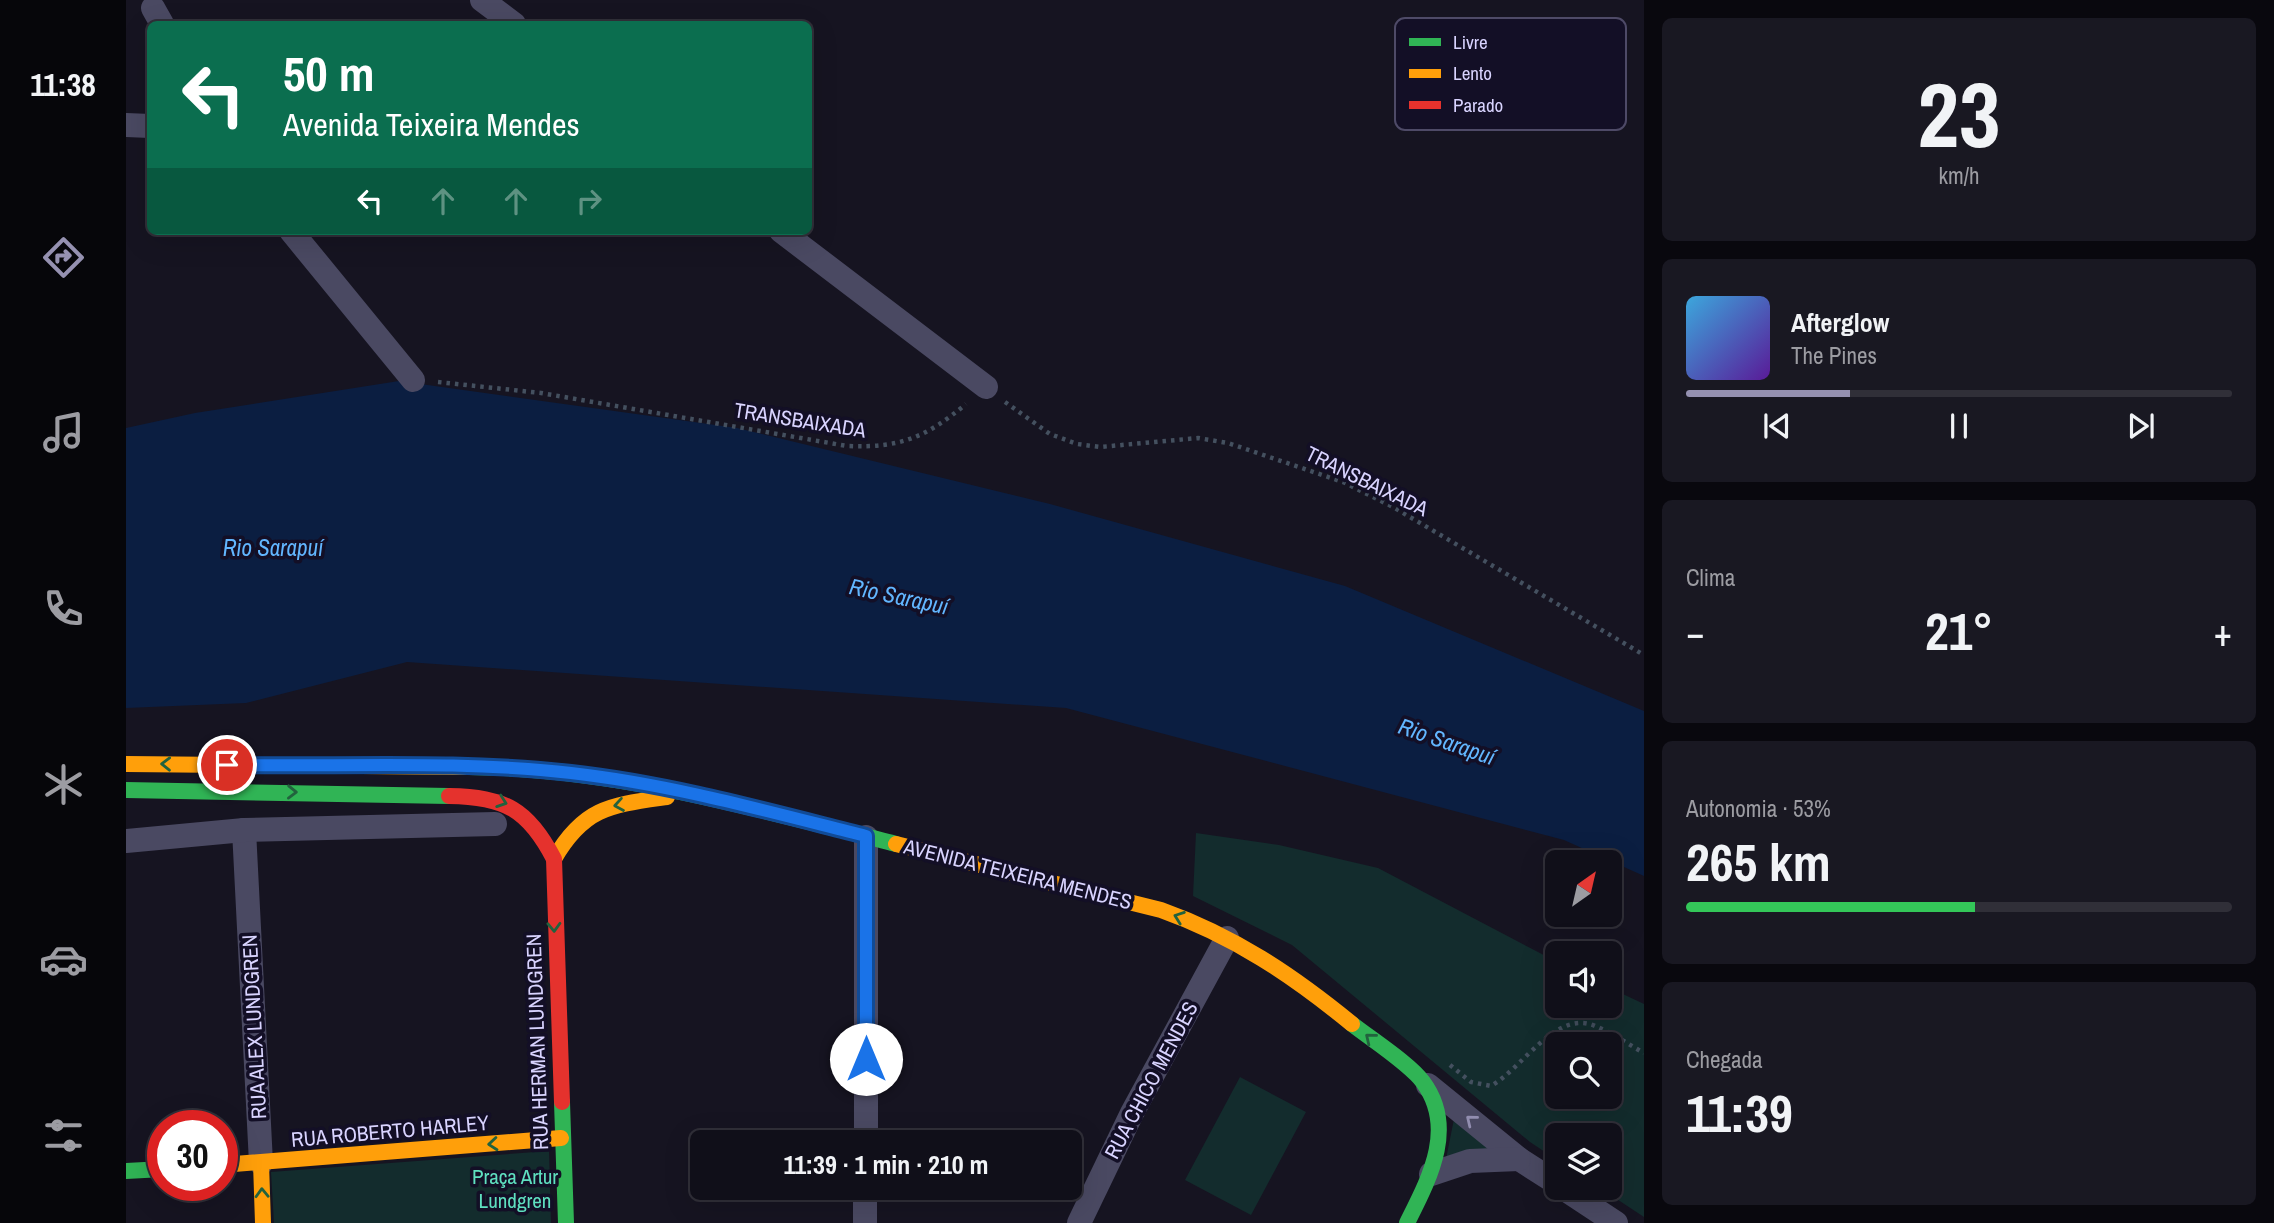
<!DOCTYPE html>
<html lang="pt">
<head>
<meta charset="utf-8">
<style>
	:root { --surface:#100f19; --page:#191822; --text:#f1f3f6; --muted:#9c9ca2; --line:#302f38; --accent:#9591b1 }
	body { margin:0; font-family:"Archivo Narrow",sans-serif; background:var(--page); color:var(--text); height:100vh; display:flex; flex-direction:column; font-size:26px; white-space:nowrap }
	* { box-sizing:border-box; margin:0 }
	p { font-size:23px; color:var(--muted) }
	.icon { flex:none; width:38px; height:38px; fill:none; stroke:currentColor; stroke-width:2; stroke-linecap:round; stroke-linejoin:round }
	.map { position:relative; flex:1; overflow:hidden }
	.panel { display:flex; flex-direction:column; gap:18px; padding:18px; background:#09080e; width:630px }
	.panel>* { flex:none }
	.hud { position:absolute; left:21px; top:21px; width:665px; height:214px; border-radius:10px; box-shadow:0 7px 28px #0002,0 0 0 2px var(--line); background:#0b6e4f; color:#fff; overflow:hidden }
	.needle { width:46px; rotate:34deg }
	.controls { position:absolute; left:1419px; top:850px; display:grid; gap:14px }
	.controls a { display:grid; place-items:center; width:77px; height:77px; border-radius:10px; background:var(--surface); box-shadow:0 7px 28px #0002,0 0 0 2px var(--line); font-size:35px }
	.speed { position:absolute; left:21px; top:1110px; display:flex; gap:14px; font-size:35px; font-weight:700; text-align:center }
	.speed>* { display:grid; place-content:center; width:91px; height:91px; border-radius:50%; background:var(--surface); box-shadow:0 7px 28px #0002,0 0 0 2px var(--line); line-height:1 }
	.speed .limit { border:10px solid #d22; background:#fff; color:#111 }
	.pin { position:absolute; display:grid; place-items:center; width:60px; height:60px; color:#fff; margin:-30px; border:4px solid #fff; border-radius:50%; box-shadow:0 2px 7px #0007 }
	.me { position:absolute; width:77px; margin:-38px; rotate:0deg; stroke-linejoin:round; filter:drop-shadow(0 0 5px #0008) }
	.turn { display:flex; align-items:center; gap:24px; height:147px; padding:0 21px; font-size:32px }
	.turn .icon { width:91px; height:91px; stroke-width:2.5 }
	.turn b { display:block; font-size:49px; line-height:60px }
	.lanes { display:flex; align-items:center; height:66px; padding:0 21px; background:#0003; justify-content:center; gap:35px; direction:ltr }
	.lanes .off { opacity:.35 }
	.big { font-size:52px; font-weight:700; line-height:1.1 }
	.panel .card { flex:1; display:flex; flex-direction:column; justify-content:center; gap:10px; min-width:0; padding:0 24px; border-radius:10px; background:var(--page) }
	.panel .dial { align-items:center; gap:0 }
	.dial b { font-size:91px; line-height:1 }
	.song { display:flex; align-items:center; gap:21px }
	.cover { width:84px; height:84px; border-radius:10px; background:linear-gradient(135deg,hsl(200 70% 55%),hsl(270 70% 35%)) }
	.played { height:7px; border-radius:4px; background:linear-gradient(90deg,var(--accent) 30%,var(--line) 30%) }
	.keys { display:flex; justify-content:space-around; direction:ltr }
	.heat { display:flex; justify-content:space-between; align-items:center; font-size:38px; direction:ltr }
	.charge { height:10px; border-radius:5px; background:linear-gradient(90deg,#34c759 53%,var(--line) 0) }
	.trip { position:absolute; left:564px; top:1130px; width:392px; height:70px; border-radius:10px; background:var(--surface); box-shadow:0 7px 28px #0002,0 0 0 2px var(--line); font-weight:700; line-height:70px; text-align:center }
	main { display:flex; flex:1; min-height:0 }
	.tab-bar { display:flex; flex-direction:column; width:126px; justify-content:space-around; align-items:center; background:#06060a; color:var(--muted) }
	.tab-bar .icon { width:49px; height:49px }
	.tab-bar .selected { color:var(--accent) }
	.tab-bar b { font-size:32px; color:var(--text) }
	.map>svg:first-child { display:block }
	.green { fill:#132c2d; fill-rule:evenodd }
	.water { fill:#0b1e41 }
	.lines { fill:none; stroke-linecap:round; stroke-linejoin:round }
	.path { stroke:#44505f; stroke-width:4.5; stroke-dasharray:3.5 5; stroke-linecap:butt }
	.street { stroke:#4a4962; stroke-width:24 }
	.fast { stroke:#30b455; stroke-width:16 }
	.slow { stroke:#ff9f0a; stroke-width:16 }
	.jam { stroke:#e5322d; stroke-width:16 }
	.oneway { stroke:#22623e }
	.oneway2 { stroke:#928eb0 }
	.route-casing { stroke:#114b97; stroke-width:18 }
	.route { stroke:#1a73e8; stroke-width:12 }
	.labels { text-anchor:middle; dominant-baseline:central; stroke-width:7; stroke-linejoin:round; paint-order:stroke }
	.street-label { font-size:21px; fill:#d9d4ff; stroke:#130f26 }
	.park-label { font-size:21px; fill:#5fe0c0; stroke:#130f26 }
	.water-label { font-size:23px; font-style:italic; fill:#62b6ff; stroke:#130f26 }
	.key { fill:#130f26; stroke:#4e4a67; stroke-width:2 }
	.key-label { font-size:19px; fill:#d9d4ff }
</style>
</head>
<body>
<main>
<nav class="tab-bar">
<b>11:38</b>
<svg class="icon selected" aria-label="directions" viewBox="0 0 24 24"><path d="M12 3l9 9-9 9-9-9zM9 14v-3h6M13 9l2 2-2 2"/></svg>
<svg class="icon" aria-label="music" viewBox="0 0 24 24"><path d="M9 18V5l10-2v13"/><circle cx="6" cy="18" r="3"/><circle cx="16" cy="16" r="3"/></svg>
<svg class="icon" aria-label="phone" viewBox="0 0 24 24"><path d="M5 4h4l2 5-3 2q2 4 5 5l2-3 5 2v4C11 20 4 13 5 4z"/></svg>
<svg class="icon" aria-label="climate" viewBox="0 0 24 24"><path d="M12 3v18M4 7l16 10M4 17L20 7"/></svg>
<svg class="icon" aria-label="car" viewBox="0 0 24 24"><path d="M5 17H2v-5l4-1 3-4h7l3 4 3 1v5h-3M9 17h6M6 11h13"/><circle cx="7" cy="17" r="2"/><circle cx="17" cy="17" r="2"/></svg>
<svg class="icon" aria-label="filters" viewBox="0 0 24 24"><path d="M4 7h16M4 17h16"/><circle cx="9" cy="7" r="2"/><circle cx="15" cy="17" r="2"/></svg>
</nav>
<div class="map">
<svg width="1518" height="1223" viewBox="0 0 1518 1223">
	<rect width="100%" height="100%" fill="#161421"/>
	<g class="green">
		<path d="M1070,833L1153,845L1252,868L1431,962L1432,1006H1484V988L1518,1004V1217L1474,1188H1484V1136H1432L1431,1160L1404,1142L1166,945L1067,896ZM1432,1045H1484V1097H1432Z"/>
		<path d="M1114,1077L1180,1112L1125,1215L1059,1180Z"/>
		<path d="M1328,1119L1364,1150L1320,1159Z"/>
		<path d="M423,1151L425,1223H148L145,1172Z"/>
	</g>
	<path class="water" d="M273,381L611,428L924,504L1219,586L1518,711V876L1438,840L940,708L281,662L120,703L0,708V428L69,413Z"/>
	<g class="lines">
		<g class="path">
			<path d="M312,382L415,393L721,446C774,448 799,438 840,404"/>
			<path d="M879,402L924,434L951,444L974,447L1072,438L1102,443L1217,482L1267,507L1518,655"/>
			<path d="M1324,1065L1345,1082L1365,1086C1397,1068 1430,1009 1469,1026C1486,1033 1502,1044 1518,1053"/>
		</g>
		<g class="street">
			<path d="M356,0L388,24"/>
			<path d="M27,8L36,24"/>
			<path d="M0,125L24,126"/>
			<path d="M165,231L287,380"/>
			<path d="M655,231L860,387"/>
			<path d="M118,830L135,1163"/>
			<path d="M0,841L118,830L369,824"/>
			<path d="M1302,1085L1393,1159L1432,1184"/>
			<path d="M740,1143V837"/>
			<path d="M1305,1174L1344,1161L1393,1159"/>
			<path d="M1437,1188L1490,1223"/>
			<path d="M739,1223V1188"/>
			<path d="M953,1223L1006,1113L1101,938"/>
		</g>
		<g class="fast">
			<path d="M343,767C488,768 631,809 770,844"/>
			<path d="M0,790L323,796"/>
			<path d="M1226,1024C1245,1039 1284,1064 1297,1082C1331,1128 1303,1179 1281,1223"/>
			<path d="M436,1102L440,1223"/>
			<path d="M0,1171L37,1169"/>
		</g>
		<g class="slow">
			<path d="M0,764L343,767"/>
			<path d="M770,844L1035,910C1108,936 1166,975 1226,1024"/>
			<path d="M428,859C458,807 485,805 541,797"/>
			<path d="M135,1163L137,1223"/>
			<path d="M96,1165L435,1138"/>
		</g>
		<path class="jam" d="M323,796C379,797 402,809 428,859L436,1102"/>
	</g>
	<defs><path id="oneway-chevron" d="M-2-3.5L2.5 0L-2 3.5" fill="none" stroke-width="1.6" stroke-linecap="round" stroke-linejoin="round" transform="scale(1.75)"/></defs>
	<g class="oneway">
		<use href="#oneway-chevron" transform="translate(40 764) rotate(-179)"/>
		<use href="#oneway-chevron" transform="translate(166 792) rotate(1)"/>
		<use href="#oneway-chevron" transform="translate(376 802) rotate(19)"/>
		<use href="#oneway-chevron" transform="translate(493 805) rotate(170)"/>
		<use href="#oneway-chevron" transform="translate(1053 917) rotate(-160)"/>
		<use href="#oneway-chevron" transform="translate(428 927) rotate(88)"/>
		<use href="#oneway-chevron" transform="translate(1244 1038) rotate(-141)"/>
		<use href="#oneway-chevron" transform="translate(367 1144) rotate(175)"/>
		<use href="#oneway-chevron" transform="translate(136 1193) rotate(-92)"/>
	</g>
	<use class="oneway2" href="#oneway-chevron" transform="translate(1345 1120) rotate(-141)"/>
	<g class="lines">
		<g class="route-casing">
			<path id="route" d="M101,765C215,767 332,760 445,773C544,784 644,812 740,836V1059"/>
		</g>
		<use href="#route" class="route"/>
	</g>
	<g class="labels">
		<g class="street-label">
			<text transform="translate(674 420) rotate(9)">TRANSBAIXADA</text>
			<text transform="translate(1241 481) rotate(26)">TRANSBAIXADA</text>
			<text transform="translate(892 874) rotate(14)">AVENIDA TEIXEIRA MENDES</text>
			<text transform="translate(128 1027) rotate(-93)">RUA ALEX LUNDGREN</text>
			<text transform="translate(411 1042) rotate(-92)">RUA HERMAN LUNDGREN</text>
			<text transform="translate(1025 1080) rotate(-62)">RUA CHICO MENDES</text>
			<text transform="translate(264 1131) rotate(-5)">RUA ROBERTO HARLEY</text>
		</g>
		<g class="park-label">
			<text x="389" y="1176">Praça Artur<tspan x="389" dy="24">Lundgren</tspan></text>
		</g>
		<g class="water-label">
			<text x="147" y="547">Rio Sarapuí</text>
			<text transform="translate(773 596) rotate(12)">Rio Sarapuí</text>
			<text transform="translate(1321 741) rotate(19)">Rio Sarapuí</text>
		</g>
	</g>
	<rect x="1269" y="18" width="231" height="112" rx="10" class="key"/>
	<rect x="1283" y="38" width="32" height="8" fill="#30b455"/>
	<rect x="1283" y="69" width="32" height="9" fill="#ff9f0a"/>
	<rect x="1283" y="101" width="32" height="8" fill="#e5322d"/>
	<g class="key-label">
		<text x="1327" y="49">Livre</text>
		<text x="1327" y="80">Lento</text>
		<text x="1327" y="112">Parado</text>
	</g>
</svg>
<div class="controls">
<a><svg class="needle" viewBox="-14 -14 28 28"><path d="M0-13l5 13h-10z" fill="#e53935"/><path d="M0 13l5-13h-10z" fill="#9c9ca2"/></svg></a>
<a><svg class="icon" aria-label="sound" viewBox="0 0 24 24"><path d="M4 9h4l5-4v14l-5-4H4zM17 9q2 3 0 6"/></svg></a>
<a><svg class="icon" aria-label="search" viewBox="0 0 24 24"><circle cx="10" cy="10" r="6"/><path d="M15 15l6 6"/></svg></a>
<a><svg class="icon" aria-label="layers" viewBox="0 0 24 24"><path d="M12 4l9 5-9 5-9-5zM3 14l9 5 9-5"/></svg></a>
</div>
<div class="speed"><div class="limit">30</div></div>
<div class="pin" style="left:101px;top:765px;background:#d93025"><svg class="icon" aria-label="arrive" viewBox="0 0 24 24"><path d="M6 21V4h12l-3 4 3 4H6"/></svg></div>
<svg class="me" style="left:740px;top:1059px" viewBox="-20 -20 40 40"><circle r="19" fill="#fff"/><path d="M0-13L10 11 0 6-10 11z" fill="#1a73e8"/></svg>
<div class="trip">11:39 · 1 min · 210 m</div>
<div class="hud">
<div class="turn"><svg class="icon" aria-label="left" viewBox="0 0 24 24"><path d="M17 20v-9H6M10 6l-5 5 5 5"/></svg><div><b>50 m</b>Avenida Teixeira Mendes</div></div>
<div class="lanes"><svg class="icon" aria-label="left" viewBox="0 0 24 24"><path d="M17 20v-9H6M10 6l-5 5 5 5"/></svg><svg class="icon off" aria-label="ahead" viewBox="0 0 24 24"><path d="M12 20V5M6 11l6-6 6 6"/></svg><svg class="icon off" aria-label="ahead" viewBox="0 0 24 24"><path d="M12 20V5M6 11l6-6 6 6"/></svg><svg class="icon off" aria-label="right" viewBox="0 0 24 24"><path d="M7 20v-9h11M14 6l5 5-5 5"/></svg></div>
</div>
</div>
<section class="panel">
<div class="card dial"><b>23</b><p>km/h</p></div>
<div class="card">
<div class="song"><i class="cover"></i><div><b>Afterglow</b><p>The Pines</p></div></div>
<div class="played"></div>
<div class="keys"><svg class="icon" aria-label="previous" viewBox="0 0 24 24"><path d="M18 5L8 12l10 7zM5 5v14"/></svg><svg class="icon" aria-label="pause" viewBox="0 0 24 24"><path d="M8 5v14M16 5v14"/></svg><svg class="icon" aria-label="next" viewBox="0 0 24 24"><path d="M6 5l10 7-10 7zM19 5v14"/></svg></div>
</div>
<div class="card"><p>Clima</p>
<div class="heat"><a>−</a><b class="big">21°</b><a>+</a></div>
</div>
<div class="card"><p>Autonomia · 53%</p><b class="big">265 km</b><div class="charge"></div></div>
<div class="card"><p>Chegada</p><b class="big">11:39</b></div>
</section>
</main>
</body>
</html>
